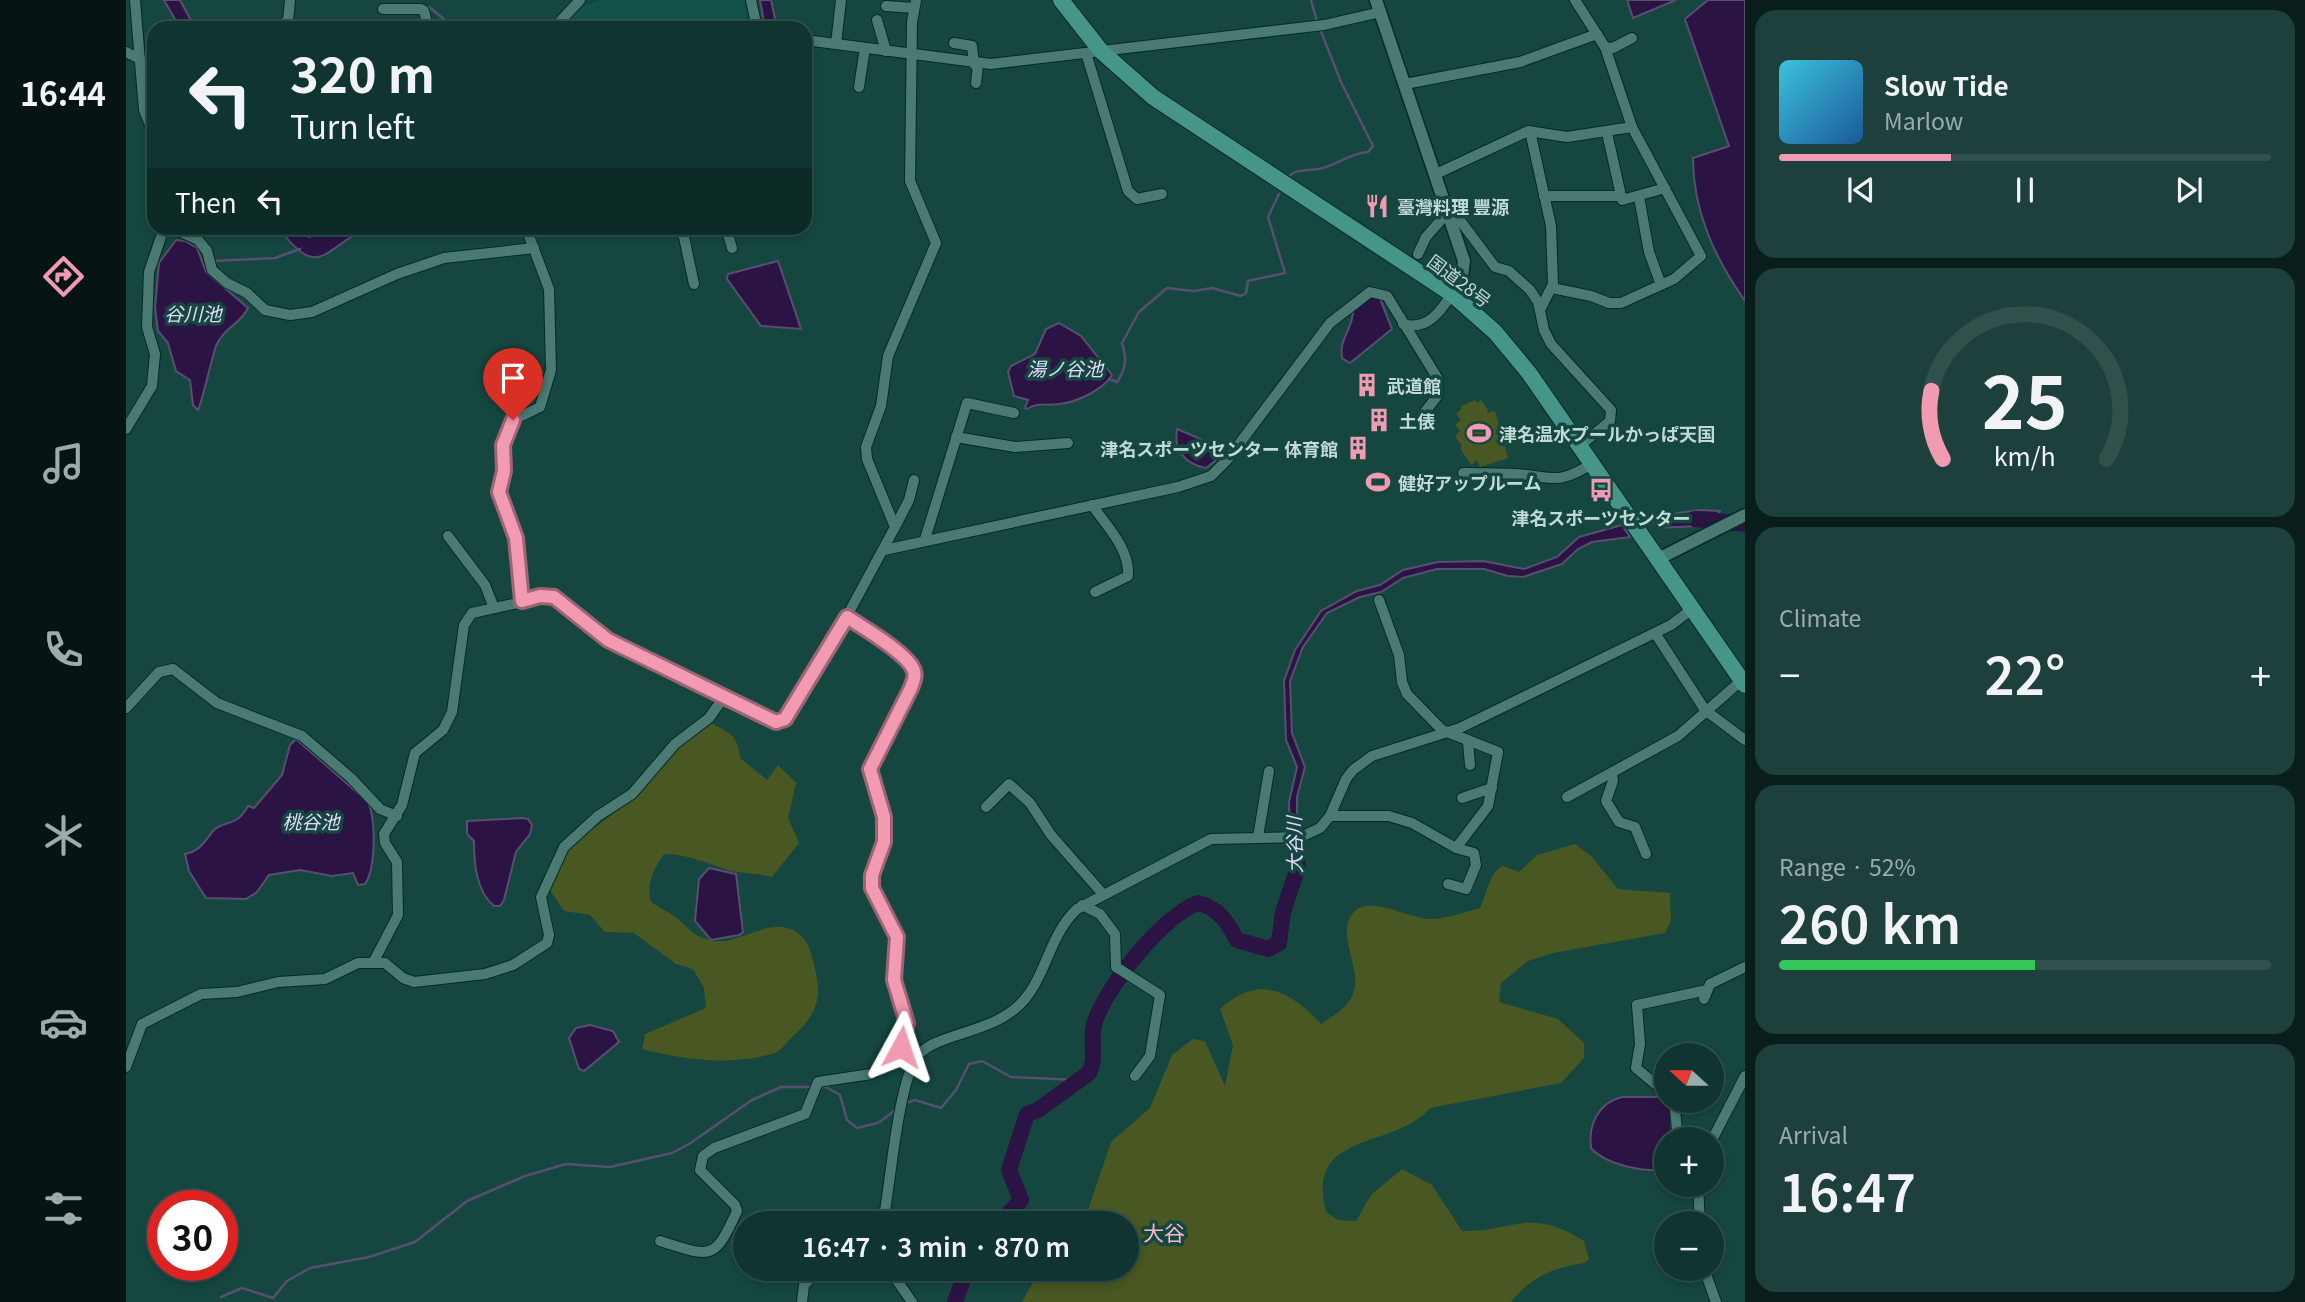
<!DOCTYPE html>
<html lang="en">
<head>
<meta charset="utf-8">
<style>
	:root { --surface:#103530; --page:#1e403c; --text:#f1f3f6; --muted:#9cabab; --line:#30504c; --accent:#f19ab2 }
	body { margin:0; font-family:Georgia,"Noto Sans JP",serif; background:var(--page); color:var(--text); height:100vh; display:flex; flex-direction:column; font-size:26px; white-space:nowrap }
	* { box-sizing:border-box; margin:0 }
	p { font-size:23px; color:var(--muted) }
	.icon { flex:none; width:38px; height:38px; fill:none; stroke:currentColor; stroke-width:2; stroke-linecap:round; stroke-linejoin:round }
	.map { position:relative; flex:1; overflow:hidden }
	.drawer { display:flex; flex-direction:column; gap:10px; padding:10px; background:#091d1a; width:560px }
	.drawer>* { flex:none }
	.guide { position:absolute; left:21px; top:21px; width:665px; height:214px; border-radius:21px; box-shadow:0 4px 10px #0003,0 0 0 2px var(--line); background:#103530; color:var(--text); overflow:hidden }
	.needle { width:46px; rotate:291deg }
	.buttons { position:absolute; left:1528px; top:1043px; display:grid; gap:14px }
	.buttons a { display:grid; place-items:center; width:70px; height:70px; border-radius:50%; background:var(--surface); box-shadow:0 4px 10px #0003,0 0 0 2px var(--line); font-size:35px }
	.speed { position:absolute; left:21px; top:1190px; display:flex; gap:14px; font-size:35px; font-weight:700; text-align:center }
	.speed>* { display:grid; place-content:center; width:91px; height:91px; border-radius:50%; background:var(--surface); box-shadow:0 4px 10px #0003,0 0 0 2px var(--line); line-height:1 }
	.speed .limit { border:10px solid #d22; background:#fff; color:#111 }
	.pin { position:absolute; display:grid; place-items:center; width:60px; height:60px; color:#fff; margin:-72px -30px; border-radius:50% 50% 50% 0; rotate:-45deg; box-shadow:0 0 7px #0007 }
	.pin .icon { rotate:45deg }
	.me { position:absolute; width:77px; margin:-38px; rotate:5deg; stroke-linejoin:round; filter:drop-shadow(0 0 5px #0008) }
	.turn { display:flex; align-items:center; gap:24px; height:147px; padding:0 28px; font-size:32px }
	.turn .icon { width:91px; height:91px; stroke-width:2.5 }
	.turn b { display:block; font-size:49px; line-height:60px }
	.then { display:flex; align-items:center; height:66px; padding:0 28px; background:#0003; gap:14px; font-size:26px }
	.big { font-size:52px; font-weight:600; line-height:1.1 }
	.drawer .card { flex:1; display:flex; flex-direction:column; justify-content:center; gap:10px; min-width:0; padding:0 24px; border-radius:21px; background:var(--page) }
	.drawer .dial { align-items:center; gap:0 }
	.dial svg { height:182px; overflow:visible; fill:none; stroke:var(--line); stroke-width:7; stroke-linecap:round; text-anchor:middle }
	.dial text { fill:var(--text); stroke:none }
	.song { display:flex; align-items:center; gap:21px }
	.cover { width:84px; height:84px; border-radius:10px; background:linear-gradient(135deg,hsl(190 70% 55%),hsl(210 70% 35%)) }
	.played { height:7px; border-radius:4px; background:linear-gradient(90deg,var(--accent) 35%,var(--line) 35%) }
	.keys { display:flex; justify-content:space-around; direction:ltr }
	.heat { display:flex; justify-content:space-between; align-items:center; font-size:38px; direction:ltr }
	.charge { height:10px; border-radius:5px; background:linear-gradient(90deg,#34c759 52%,var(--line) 0) }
	.trip { position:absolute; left:607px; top:1211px; width:406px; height:70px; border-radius:35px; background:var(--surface); box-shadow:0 4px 10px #0003,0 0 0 2px var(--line); font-weight:600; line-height:70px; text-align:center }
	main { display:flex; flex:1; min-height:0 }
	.menu { display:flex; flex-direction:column; width:126px; justify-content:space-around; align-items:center; background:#061513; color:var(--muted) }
	.menu .icon { width:49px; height:49px }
	.menu .selected { color:var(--accent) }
	.menu b { font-size:32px; color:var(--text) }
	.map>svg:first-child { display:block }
	.built { fill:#12524a }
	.green { fill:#495722 }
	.water { fill:#2b1444; stroke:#584f70; stroke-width:2 }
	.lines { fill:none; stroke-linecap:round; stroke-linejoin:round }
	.stream { stroke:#584f70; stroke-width:2.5 }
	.river { stroke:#2b1444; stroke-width:16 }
	.minor-casing { stroke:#042b26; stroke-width:12 }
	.tertiary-casing { stroke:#042b26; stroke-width:15 }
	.trunk-casing { stroke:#042b26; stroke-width:18 }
	.minor { stroke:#4a7a72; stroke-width:10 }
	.tertiary { stroke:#4a7a72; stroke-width:12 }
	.trunk { stroke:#459589; stroke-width:16 }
	.route-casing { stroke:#9d6474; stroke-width:18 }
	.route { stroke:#f19ab2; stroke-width:12 }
	.labels { text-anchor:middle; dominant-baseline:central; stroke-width:7; stroke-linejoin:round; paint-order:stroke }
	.poi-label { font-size:18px; font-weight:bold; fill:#c2dad5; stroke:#154740; text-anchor:start }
	.street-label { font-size:18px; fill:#c2dad5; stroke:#154740 }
	.water-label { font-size:19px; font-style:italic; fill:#e5d9fa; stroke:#154740 }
	.quarter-label { font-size:21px; fill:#fab7c8; stroke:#154740 }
</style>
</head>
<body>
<main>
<nav class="menu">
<b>16:44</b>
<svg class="icon selected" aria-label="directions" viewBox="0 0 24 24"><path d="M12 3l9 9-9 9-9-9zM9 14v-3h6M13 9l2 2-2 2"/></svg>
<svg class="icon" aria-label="music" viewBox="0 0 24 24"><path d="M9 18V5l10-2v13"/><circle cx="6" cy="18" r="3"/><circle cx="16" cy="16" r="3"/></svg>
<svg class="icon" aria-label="phone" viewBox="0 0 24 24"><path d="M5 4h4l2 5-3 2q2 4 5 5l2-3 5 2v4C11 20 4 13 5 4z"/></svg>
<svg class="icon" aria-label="climate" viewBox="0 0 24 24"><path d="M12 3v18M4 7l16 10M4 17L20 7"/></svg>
<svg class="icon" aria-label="car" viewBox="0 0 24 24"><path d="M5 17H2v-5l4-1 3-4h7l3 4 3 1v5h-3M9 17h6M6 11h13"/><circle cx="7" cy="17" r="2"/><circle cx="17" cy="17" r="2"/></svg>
<svg class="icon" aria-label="filters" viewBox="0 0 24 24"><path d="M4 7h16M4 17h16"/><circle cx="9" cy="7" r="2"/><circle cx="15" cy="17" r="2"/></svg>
</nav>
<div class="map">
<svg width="1619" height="1302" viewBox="0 0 1619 1302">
	<rect width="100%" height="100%" fill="#154740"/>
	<path class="built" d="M474,0H618L623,28H431L457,6Z"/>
	<g class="green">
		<path d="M1349,400L1351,403L1355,400L1362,410L1361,413L1369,411L1382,458L1354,467L1351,460L1345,465L1334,448L1336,446L1329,436L1334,431L1329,425L1335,420L1330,414L1336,409L1334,407Z"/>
		<path d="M584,723C603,732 612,735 614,758L641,780L652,765L670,783L662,818L673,843L646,877C632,873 617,874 602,870C580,863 562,854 538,854C527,870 520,883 525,902C534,908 545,913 552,919C562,928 569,937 583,940C615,949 649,907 678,939C686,948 693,982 692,995C690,1011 680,1025 668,1035C662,1041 656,1050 649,1053C608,1066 558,1060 516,1049L519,1034L580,1008L578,988L567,969L550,964L508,933L479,932L464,915L438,911L424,890L427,876L444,846L512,795L553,746Z"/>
		<path d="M1449,844L1465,856L1492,889L1544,893L1545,921L1539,933L1427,953L1402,961L1375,983L1373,1002L1432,1019L1458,1043V1058L1435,1083L1304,1108C1267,1151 1179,1129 1200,1212L1212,1220L1230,1221L1245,1195L1276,1169L1306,1185L1336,1231C1389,1231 1404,1207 1458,1241L1463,1259L1459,1263C1428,1267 1405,1277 1385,1302H896L914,1269H1001V1223H963L960,1216L985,1142L1024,1108L1046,1055L1067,1039L1079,1041L1099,1086L1107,1045L1094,1009C1132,974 1164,990 1195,1024C1205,1017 1218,1010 1224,1000C1242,972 1206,935 1228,912C1244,894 1288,921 1306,919C1322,918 1339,912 1354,908C1362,892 1363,872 1377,866L1393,872L1411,855Z"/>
	</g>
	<g class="water">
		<path d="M38,0H54L69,28H54Z"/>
		<path d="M634,0H645L651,28H639Z"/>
		<path d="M1501,0H1550L1507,18Z"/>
		<path d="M1582,0H1619V301C1589,258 1567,212 1567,158L1603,146L1559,19Z"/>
		<path d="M153,228H171L183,237L206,228H240C197,250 192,281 153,228Z"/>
		<path d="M50,240L59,241L71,248L80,272L122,308C115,324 98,327 90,346C86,357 75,406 72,410L67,405L64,380L50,371L42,343L32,331L29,308L33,263Z"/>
		<path d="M652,261L675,329L635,326L601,279L602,274Z"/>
		<path d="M1245,296L1254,299L1266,329L1224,363L1216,358C1212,340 1227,329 1227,311Z"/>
		<path d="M933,323L955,336L986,375C977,390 949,403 933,404C920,406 912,402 901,409L899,408L902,400L888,396L882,372L885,366L909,354L920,329Z"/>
		<path d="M1051,429L1091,446L1089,461L1080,468C1059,464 1047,450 1051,429Z"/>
		<path d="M1574,510L1594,511C1579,532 1555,525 1532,528L1524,517Z"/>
		<path d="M1496,525L1504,537L1466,542L1452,549L1436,564L1397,577L1382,576L1358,569H1311L1277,578L1255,592L1234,597L1201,613L1177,647L1164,681L1166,733L1179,767L1171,797V834L1164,835L1163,802L1171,767L1160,740L1158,681L1169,650L1195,611L1231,591L1254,585L1277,570L1312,562L1357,561L1398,569L1431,557L1453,537Z"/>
		<path d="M170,739L242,802C250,819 250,868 239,884L232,885L227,873L206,876L174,870L143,875L131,892L120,899L80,898L63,871L59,854C75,851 79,840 88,830C98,820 110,828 122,806L128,808L156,775L164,745Z"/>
		<path d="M396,818L402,819L406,825L404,834L390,852L378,900L374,906H368C350,891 348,863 348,841L341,834V821Z"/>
		<path d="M583,868L610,874L617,932L613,935L585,940L569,921L573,879Z"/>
		<path d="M464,1025L487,1031L493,1042L458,1071L453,1069L443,1038L450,1028Z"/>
		<path d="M1496,1097H1540V1101H1544L1546,1139H1540V1168C1519,1174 1479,1164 1465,1148C1462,1125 1472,1103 1496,1097Z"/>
	</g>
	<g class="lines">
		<g class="stream">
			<path d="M1185,0L1191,22"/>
			<path d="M298,7H303L318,19L321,28"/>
			<path d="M1162,178C1169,168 1182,171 1193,169C1211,165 1224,153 1242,152L1247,146L1215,82L1194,29"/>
			<path d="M86,261L149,258L174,249"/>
			<path d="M983,379L991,382C1000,369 1001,358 996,343L1013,312L1041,288L1068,291L1086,288L1115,296L1120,293L1122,281L1159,273L1142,217L1153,194"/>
			<path d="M693,1087H700L714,1095L721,1120L731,1128L752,1123L771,1109"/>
			<path d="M780,1103L789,1100L815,1108L830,1090L843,1064L856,1061L885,1077L952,1080"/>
			<path d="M95,1297L116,1288L147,1298L161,1281L184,1268L243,1257L289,1242L341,1201L399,1176L440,1164L484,1167L546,1153L563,1144L626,1100L655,1087H686"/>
		</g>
		<g class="river">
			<path d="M1569,519L1619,524"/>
			<path d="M874,1223L895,1200L883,1170L901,1114L912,1110L963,1073C971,1058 964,1041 968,1025C977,990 1037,915 1072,903C1093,908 1101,922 1111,940L1142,949L1153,943L1157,912L1172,867L1167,822"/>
			<path d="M829,1302L841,1269"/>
		</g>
		<g class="minor-casing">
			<g id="minor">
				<path d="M9,0L18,110L28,135"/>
				<path d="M625,0L631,28"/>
				<path d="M1449,0L1479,47L1487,48L1506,38"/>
				<path d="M760,6L788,8"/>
				<path d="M257,9H295L298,11L302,28"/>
				<path d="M751,20L760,51"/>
				<path d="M148,28L162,21L164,0"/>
				<path d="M428,28L454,0"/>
				<path d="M679,40L865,64L1198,25L1255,12"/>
				<path d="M828,43L846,46L848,64"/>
				<path d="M710,44L715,0"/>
				<path d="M0,52L14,59"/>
				<path d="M960,53L1002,191L1011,199L1036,194"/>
				<path d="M15,69L28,66"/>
				<path d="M850,83L852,65"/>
				<path d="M1279,84L1394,62L1471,34"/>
				<path d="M733,87L739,48"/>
				<path d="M1404,131L1425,226L1427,284L1414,310"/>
				<path d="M1481,133L1496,200L1539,188"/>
				<path d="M1310,174L1402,131L1441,137L1506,127"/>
				<path d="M1418,196H1495"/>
				<path d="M1513,197L1523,252L1535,285"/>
				<path d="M46,228L72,240L81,251L86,270L101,283L121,293L139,310L164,315L186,312L271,274L318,258L408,248"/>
				<path d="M552,228L558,237L568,284"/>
				<path d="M594,228L601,231L606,248"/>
				<path d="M1292,254L1300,237L1322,212L1333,219L1369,267L1383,271L1404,290L1412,302L1418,330L1425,344L1485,410L1484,421L1455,445"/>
				<path d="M1426,288L1465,296L1483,303H1495L1548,279L1575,256L1506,127L1479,47"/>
				<path d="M1277,324C1301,331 1314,312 1326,294"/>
				<path d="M0,429L26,386L29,354L21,327L23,272L38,228"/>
				<path d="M830,437L889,447L942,443"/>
				<path d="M1337,473C1354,473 1371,473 1388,474C1428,476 1429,487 1467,463"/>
				<path d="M966,505C980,525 1004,549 1002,576L969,592"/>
				<path d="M769,527L783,500L788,480"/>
				<path d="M322,536L359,585L368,608"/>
				<path d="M799,539L841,403L888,413"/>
				<path d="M758,550L1052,487L1085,476L1101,460L1204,323L1244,292L1261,296L1312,379V395L1295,417"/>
				<path d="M396,601L390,538L373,492L378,471L377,445L387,420L414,407L425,370L423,289L400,228"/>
				<path d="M721,616L775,655L789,675L744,769L758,817V842L746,875V888L771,937L768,980L781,1023L775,1050L789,1059"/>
				<path d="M1529,633L1579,710L1619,740"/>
				<path d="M0,708L33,672L47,669L91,703L176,736L225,778L254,809L271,816"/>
				<path d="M1342,741L1344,765"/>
				<path d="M1486,773L1487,781L1480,801L1493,822L1509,827L1520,854"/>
				<path d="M1441,797L1552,736L1616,680"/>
				<path d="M1336,798L1366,788"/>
				<path d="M860,807L883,784L904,803L925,835L976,893"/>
				<path d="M1204,816H1263L1286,823L1330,848L1362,806L1372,752L1316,730L1281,694L1276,682L1273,655L1253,600"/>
				<path d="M1132,837L1143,771"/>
				<path d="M1322,884L1340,889L1350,865L1348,853L1330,848"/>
				<path d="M956,905L974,914L989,934L990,967L1034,995L1024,1056L1009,1076"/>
				<path d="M248,961L272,915L271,862L259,843L258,834L276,805L289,753L317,730L326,712L338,625L346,613L424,596L482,640L650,722L658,719L721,616L769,527L741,459L740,447L755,406L762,356L810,243L784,181L786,22L790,0"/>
				<path d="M1578,999L1584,984L1619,967"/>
				<path d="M0,1067L16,1024L75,994L111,992L152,982L199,979L232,963H259L277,978L288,982L359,974L387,965L421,943L423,935L415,897L438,847L472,816L506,794L549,744L583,718L598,697"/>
				<path d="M1540,1093L1510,1068L1514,1044L1511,1005L1581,990"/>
				<path d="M1548,1101L1552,1139"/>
				<path d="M1586,1140L1619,1076"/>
				<path d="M1572,1185L1574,1223"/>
				<path d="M757,1223C764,1187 772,1083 791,1057C796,1050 804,1045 812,1042C841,1030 877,1025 898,1000C921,973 924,934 951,909L1085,839L1175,837L1194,828L1204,816L1220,779L1227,770L1246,756L1334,728L1545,625L1566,609"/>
				<path d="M534,1241C585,1257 588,1262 611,1211L609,1205L574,1170L577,1156L588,1148L679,1114L692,1082L745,1074L777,1054"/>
				<path d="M763,1269L786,1302"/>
				<path d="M1578,1269L1590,1302"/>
				<path d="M676,1302L678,1285L694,1269"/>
			</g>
		</g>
		<g class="tertiary-casing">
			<g id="tertiary">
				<path d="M1250,0L1338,261L1336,276L1326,294"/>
				<path d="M1534,558L1619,515"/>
			</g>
		</g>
		<g class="trunk-casing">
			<path id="trunk" d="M935,0L975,51L1027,97L1326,294L1369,332L1403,373L1619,685"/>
		</g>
		<use href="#minor" class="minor"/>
		<use href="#tertiary" class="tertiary"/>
		<use href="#trunk" class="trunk"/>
	</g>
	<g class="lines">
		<g class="route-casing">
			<path id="route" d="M387,420L377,445L378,471L373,492L390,538L396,601L414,596L428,597L482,640L650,722L659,719L721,617C736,627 783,654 788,671C790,677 787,682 785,688L744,769L758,817V842L746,875V888L771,937L768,980L781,1023L775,1047"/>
		</g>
		<use href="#route" class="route"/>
	</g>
	<defs>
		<g id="restaurant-bare" transform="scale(1.89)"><path d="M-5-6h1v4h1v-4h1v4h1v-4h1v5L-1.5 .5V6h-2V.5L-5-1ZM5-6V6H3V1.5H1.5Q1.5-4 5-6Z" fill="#f19ab2" stroke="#154740" stroke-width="2.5" paint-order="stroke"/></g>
		<g id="building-bare" transform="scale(1.89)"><path d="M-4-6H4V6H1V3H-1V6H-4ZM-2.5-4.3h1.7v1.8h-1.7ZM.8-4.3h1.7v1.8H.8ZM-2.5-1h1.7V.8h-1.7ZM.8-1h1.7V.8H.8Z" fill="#f19ab2" stroke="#154740" stroke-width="2.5" paint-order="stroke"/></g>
		<g id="stadium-bare" transform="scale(1.89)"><path d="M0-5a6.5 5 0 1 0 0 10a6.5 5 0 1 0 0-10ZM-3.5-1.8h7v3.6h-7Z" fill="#f19ab2" stroke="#154740" stroke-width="2.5" paint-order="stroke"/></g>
		<g id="bus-bare" transform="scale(1.89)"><path d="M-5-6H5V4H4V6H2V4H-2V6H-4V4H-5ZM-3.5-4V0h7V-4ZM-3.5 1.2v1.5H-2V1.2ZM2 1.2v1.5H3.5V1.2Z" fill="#f19ab2" stroke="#154740" stroke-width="2.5" paint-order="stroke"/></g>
	</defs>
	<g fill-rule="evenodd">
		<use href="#restaurant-bare" x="1251" y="206"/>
		<use href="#building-bare" x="1241" y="385"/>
		<use href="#building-bare" x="1253" y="420"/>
		<use href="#stadium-bare" x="1353" y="433"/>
		<use href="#building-bare" x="1232" y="448"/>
		<use href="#stadium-bare" x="1252" y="482"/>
		<use href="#bus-bare" x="1475" y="490"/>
	</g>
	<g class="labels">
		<g class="poi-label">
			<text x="1271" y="206">臺灣料理 豐源</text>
			<text x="1261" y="385">武道館</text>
			<text x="1273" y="420">土俵</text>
			<text x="1373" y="433">津名温水プールかっぱ天国</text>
			<text x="1212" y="448" text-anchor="end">津名スポーツセンター 体育館</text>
			<text x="1272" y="482">健好アップルーム</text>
			<text x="1475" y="517" text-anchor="middle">津名スポーツセンター</text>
		</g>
		<g class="street-label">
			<text transform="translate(1334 280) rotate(37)">国道28号</text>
		</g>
		<g class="water-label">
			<text x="67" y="312">谷川池</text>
			<text x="939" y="367">湯ノ谷池</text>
			<text x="185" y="820">桃谷池</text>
			<text transform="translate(1167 845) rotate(-91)">大谷川</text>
		</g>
		<g class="quarter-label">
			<text x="1038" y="1232">大谷</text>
		</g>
	</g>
</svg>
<div class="buttons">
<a><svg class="needle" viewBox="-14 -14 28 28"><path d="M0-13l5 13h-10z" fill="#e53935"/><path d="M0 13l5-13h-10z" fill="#9cabab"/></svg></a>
<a>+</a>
<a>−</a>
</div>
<div class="speed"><div class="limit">30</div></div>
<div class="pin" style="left:387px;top:420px;background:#d93025"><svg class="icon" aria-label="arrive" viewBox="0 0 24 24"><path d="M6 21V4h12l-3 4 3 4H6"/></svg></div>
<svg class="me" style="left:775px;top:1047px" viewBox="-20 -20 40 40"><path d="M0-17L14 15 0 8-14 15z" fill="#f19ab2" stroke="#fff" stroke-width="4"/></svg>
<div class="trip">16:47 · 3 min · 870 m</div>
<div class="guide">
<div class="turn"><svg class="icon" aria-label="left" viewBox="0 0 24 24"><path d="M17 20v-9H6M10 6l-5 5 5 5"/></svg><div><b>320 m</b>Turn left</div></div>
<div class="then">Then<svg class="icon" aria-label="left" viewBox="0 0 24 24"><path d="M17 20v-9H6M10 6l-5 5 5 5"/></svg></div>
</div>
</div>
<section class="drawer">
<div class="card">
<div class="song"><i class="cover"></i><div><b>Slow Tide</b><p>Marlow</p></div></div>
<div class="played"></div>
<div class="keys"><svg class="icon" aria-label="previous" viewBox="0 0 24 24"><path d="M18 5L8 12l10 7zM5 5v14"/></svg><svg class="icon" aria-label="pause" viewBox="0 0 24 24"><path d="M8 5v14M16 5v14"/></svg><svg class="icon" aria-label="next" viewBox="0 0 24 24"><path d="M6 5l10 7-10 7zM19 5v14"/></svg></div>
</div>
<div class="card dial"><svg viewBox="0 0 100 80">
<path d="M14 69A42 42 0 1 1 86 69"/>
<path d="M14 69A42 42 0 0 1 9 39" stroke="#f19ab2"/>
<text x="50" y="56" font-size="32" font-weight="700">25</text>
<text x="50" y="72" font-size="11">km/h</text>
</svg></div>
<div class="card"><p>Climate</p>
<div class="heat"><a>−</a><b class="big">22°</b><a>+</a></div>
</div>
<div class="card"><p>Range · 52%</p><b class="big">260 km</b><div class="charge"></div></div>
<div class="card"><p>Arrival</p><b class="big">16:47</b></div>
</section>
</main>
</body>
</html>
